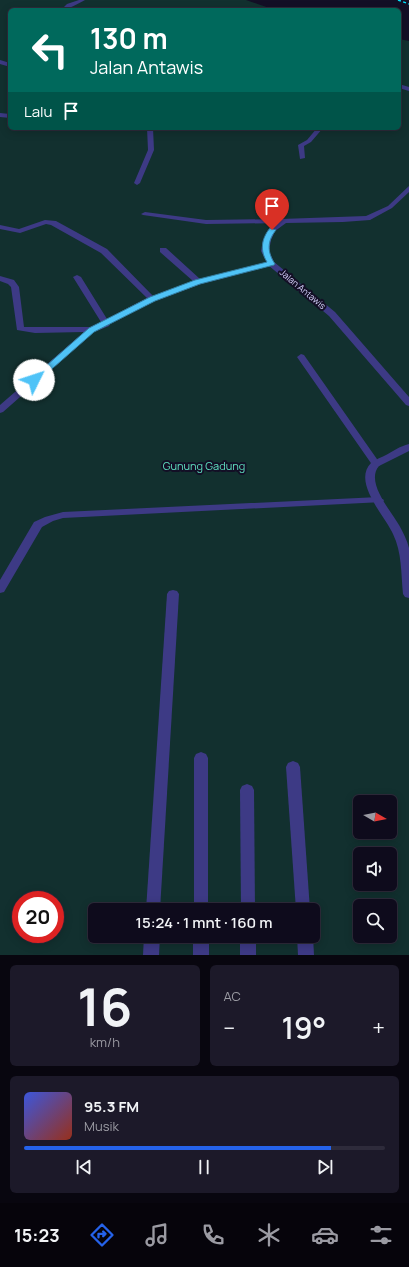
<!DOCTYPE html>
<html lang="id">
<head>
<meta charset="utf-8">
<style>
	:root { --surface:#0e0b1c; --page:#1c1929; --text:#f1f3f6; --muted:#9b9ba3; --line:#2e2b3b; --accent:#2563eb }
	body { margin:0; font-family:Manrope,sans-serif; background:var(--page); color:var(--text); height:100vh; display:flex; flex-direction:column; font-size:15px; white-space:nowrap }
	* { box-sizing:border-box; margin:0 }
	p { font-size:13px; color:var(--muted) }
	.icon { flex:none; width:22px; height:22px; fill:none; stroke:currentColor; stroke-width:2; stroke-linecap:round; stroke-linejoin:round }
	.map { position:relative; height:955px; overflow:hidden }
	.drawer { display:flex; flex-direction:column; gap:10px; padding:10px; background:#08060f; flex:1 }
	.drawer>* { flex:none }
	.hud { position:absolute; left:8px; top:8px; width:393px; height:122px; border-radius:6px; box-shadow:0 2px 10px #0003,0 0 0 1px var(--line); background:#00695c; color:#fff; overflow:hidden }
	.needle { width:26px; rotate:99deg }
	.buttons { position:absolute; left:353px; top:795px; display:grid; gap:8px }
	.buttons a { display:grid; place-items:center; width:44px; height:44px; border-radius:6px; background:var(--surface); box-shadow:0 2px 10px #0003,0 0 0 1px var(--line); font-size:20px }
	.speed { position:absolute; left:12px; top:891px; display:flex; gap:8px; font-size:20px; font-weight:700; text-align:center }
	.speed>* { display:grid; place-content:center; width:52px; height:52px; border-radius:50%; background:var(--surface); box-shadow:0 2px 10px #0003,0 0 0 1px var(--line); line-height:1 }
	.speed .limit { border:6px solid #d22; background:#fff; color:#111 }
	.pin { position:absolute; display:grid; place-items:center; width:34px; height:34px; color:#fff; margin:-41px -17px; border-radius:50% 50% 50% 0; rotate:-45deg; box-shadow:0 0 4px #0007 }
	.pin .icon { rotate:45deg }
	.me { position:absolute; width:44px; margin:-22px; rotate:49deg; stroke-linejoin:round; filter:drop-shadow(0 0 3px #0008) }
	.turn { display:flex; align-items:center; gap:14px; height:84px; padding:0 16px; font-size:18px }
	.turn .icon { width:52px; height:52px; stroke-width:2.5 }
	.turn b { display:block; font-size:28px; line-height:34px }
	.then { display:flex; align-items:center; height:38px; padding:0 16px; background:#0003; gap:8px; font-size:15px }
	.big { font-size:30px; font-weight:600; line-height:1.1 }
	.drawer .tile { flex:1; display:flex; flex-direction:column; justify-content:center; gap:6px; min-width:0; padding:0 14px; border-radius:6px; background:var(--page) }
	.drawer .dial { align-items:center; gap:0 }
	.dial b { font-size:52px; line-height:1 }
	.song { display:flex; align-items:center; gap:12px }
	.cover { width:48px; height:48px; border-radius:6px; background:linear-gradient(135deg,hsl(230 70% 55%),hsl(10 70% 35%)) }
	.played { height:4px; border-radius:2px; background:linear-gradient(90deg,var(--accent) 85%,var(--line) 85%) }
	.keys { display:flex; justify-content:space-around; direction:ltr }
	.heat { display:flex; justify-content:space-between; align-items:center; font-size:22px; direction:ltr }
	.drawer .tiles { flex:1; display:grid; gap:10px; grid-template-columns:1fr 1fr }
	.tile:last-child { grid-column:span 2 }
	.trip { position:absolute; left:88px; top:903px; width:232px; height:40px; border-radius:6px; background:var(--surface); box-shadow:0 2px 10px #0003,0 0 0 1px var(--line); font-weight:600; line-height:40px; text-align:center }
	.tab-bar { display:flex; height:64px; justify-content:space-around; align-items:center; background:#06040b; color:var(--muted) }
	.tab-bar .icon { width:28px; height:28px }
	.tab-bar .current { color:var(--accent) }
	.tab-bar b { font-size:18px; color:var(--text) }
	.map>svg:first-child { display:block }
	.green { fill:#12302f; fill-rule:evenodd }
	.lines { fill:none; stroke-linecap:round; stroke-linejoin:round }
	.service { fill:#3d3a85; fill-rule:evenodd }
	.minor { fill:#3d3a85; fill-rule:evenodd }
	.tertiary { fill:#3d3a85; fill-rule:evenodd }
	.rail { stroke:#00e5ff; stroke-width:1.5; stroke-dasharray:3 2.5; stroke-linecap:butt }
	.route { fill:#4fc3f7; stroke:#337fa1 }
	.labels { text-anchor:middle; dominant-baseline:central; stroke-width:4; stroke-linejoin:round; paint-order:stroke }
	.far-street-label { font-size:9px; fill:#d9d4ff; stroke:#130f26 }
	.park-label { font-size:11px; fill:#5fe0c0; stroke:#130f26 }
</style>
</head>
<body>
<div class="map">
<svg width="409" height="955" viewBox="0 0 409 955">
	<rect width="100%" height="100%" fill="#130f26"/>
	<path class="green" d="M0,0H246L275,10H10V128H399V39L409,41V955H0ZM360,802H390V832H360ZM360,854H390V884H360ZM21,900H55V934H21ZM360,906H390V936H360ZM95,910H313V936H95Z"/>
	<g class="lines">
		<g class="service">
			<path d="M79,0H85C80,3 66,10 61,10L67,4Z"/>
			<path d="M147,128H153L154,150L140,183L137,185L134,183L148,150Z"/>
			<path d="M145,212L206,220L284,219L288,221L284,223L206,224L143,215L141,214Z"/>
			<path d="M45,220L56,221L107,249L153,296L193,281L160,252V248H166L200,279L271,261L275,263L274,265L201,284L155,301L110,324L109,326L94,332L3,412L0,413V405L84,332L35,333L17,330L11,287L8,284L0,281V276L14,280L19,287L24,327H90L101,322L73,277L77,275L81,277L107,319L147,298L101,253L51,225L46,224L20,233L0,229V225L19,229Z"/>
			<path d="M301,354L304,355L379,462L381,464L379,466H373L297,357Z"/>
			<path d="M379,497L384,500L383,502L63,518L53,521L42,527L4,592L0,593V580L34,522L45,517L63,512Z"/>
		</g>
		<g class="minor">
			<path d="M0,60L10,63V67L0,64Z"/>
			<path d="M317,128H323L311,142L304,146L305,158L300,159L298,145L307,140Z"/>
			<path d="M409,186V192L392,208L370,220L343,222L286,223L275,231L271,240L269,251L274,262L335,312L409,397V406L406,405L329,316L268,265L261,251L263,240L268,230L281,219L366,216L388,206Z"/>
			<path d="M409,444V451L379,466C365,482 391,511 399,525C403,532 407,540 409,548V598L405,597L403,594C401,574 402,552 393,534C385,516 352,482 371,463C374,460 380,458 384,456C392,452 400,446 409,444Z"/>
			<path d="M173,590L177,591L179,594L160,910H146L167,594L169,591Z"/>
			<path d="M201,752L206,754L208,758V910H194V758L196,754Z"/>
			<path d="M293,761L298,763L300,767L310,910H296L286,767L288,763Z"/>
			<path d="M247,784L252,786L254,790L255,910H241L240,790L242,786Z"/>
			<path d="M144,936H160L159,955H143Z"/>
			<rect x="193" y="936" width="16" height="19"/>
			<rect x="240" y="936" width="16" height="19"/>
			<path d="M297,936H313L314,955H298Z"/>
		</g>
		<g class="tertiary">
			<path d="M399,84L409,87V91L399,88Z"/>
			<path d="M0,113L10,114V118L0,117Z"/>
		</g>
		<path class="rail" d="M398,0L409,4"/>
	</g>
	<path class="route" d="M270,228L276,230C267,241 267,252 275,264L274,265L200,284L155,301L94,332L37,382H31L30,380L89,328L150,297L195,280L267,262C260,251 261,239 270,228Z"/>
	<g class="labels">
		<g class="far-street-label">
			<text transform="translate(303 289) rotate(40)">Jalan Antawis</text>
		</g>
		<g class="park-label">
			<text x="204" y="465">Gunung Gadung</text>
		</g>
	</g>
</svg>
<div class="buttons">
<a><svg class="needle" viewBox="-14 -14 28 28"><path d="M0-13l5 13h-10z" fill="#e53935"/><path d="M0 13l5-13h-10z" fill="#9b9ba3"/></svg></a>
<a><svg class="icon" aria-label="sound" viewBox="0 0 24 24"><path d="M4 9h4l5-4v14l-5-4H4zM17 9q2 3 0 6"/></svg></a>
<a><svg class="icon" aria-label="search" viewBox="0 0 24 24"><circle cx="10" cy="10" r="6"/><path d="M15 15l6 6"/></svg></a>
</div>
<div class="speed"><div class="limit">20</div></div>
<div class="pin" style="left:272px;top:230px;background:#d93025"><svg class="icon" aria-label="arrive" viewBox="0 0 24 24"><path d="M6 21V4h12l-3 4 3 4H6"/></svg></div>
<svg class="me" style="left:34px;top:380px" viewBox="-20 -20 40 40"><circle r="19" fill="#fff"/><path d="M0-13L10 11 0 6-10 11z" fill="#4fc3f7"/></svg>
<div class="trip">15:24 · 1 mnt · 160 m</div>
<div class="hud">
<div class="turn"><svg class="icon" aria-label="left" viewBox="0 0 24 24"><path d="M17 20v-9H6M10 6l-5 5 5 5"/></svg><div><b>130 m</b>Jalan Antawis</div></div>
<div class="then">Lalu<svg class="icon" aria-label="arrive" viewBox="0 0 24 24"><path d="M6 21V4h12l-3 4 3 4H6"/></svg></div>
</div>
</div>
<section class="drawer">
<div class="tiles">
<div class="tile dial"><b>16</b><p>km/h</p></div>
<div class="tile"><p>AC</p>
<div class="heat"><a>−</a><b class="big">19°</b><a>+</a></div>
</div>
<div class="tile">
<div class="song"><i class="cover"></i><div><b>95.3 FM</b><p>Musik</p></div></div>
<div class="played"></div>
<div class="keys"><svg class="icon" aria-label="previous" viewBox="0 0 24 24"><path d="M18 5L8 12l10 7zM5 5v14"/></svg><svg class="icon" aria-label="pause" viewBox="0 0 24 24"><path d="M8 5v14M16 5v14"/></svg><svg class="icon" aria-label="next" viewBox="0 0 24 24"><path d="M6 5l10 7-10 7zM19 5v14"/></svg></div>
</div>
</div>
</section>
<nav class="tab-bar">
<b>15:23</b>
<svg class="icon current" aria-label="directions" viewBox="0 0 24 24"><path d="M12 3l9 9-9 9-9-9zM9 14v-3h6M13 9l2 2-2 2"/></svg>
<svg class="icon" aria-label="music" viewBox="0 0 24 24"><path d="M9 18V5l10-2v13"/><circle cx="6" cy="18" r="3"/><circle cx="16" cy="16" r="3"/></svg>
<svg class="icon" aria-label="phone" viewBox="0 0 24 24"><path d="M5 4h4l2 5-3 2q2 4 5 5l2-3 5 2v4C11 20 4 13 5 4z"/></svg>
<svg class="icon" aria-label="climate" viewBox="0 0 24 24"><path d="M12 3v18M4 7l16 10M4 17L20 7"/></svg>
<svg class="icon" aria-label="car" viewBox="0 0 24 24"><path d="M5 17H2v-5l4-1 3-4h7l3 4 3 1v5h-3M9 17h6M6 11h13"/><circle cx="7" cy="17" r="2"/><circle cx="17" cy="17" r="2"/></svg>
<svg class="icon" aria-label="filters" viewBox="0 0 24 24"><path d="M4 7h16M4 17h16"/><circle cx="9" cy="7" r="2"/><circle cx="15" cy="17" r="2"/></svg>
</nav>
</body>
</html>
